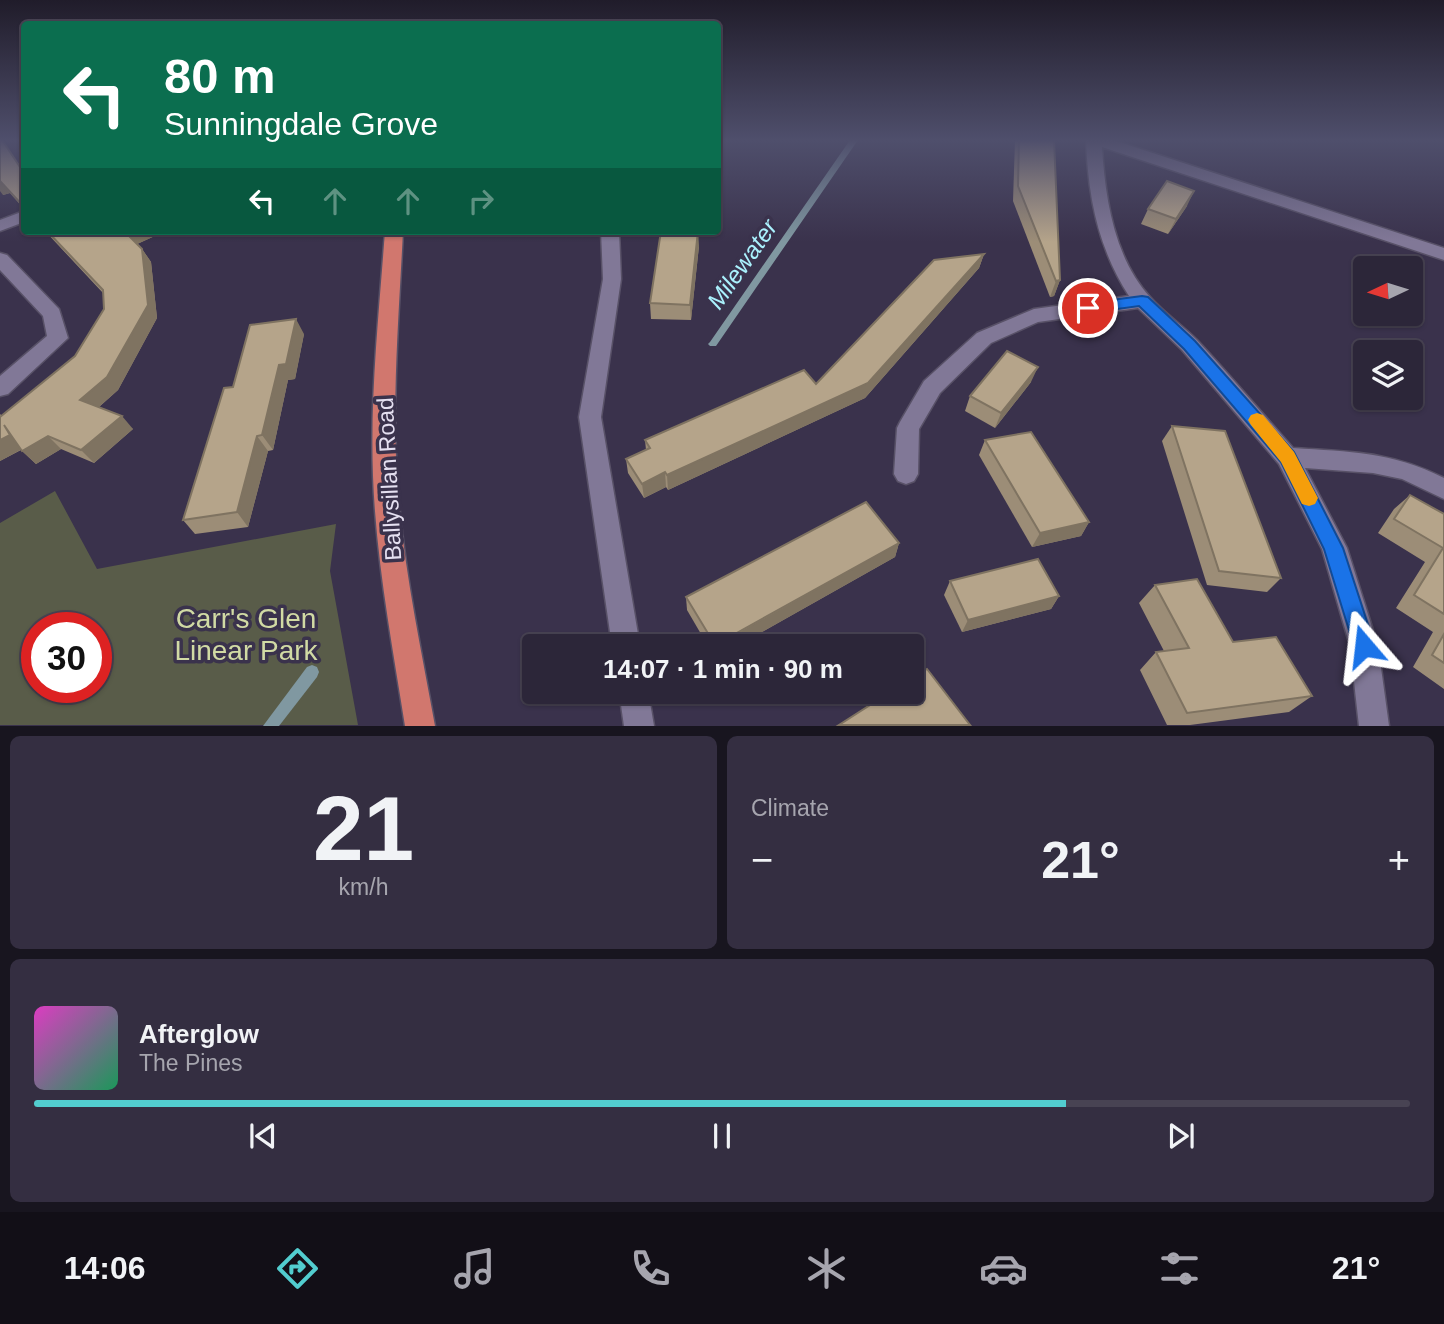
<!DOCTYPE html>
<html lang="en">
<head>
<meta charset="utf-8">
<style>
	:root { --surface:#2c2639; --page:#342e41; --text:#f1f3f6; --muted:#a6a5ae; --line:#484353; --accent:#52cdcf }
	body { margin:0; font-family:Arial,sans-serif; background:var(--page); color:var(--text); height:100vh; display:flex; flex-direction:column; font-size:26px; white-space:nowrap }
	* { box-sizing:border-box; margin:0 }
	p { font-size:23px; color:var(--muted) }
	.icon { flex:none; width:38px; height:38px; fill:none; stroke:currentColor; stroke-width:2; stroke-linecap:round; stroke-linejoin:round }
	.map { position:relative; height:726px; overflow:hidden }
	.sheet { display:flex; flex-direction:column; gap:10px; padding:10px; background:#18151f; flex:1 }
	.sheet>* { flex:none }
	.hud { position:absolute; left:21px; top:21px; width:700px; height:214px; border-radius:7px; box-shadow:0 2px 5px #0004,0 0 0 2px var(--line); background:#0b6e4f; color:#fff; overflow:hidden }
	.needle { width:46px; rotate:266deg }
	.tools { position:absolute; left:1353px; top:256px; display:grid; gap:14px }
	.tools a { display:grid; place-items:center; width:70px; height:70px; border-radius:7px; background:var(--surface); box-shadow:0 2px 5px #0004,0 0 0 2px var(--line); font-size:35px }
	.speed { position:absolute; left:21px; top:612px; display:flex; gap:14px; font-size:35px; font-weight:700; text-align:center }
	.speed>* { display:grid; place-content:center; width:91px; height:91px; border-radius:50%; background:var(--surface); box-shadow:0 2px 5px #0004,0 0 0 2px var(--line); line-height:1 }
	.speed .limit { border:10px solid #d22; background:#fff; color:#111 }
	.pin { position:absolute; display:grid; place-items:center; width:60px; height:60px; color:#fff; margin:-30px; border:4px solid #fff; border-radius:50%; box-shadow:0 2px 7px #0007 }
	.me { position:absolute; width:77px; margin:-38px; rotate:343deg; stroke-linejoin:round; filter:drop-shadow(0 0 5px #0008) }
	.turn { display:flex; align-items:center; gap:24px; height:147px; padding:0 28px; font-size:32px }
	.turn .icon { width:91px; height:91px; stroke-width:2.5 }
	.turn b { display:block; font-size:49px; line-height:60px }
	.lanes { display:flex; align-items:center; height:66px; padding:0 28px; background:#0003; justify-content:center; gap:35px; direction:ltr }
	.lanes .off { opacity:.35 }
	.big { font-size:52px; font-weight:800; line-height:1.1 }
	.sheet .widget { flex:1; display:flex; flex-direction:column; justify-content:center; gap:10px; min-width:0; padding:0 24px; border-radius:10px; background:var(--page) }
	.sheet .dial { align-items:center; gap:0 }
	.dial b { font-size:91px; line-height:1 }
	.song { display:flex; align-items:center; gap:21px }
	.cover { width:84px; height:84px; border-radius:10px; background:linear-gradient(135deg,hsl(310 70% 55%),hsl(150 70% 35%)) }
	.played { height:7px; border-radius:4px; background:linear-gradient(90deg,var(--accent) 75%,var(--line) 75%) }
	.keys { display:flex; justify-content:space-around; direction:ltr }
	.heat { display:flex; justify-content:space-between; align-items:center; font-size:38px; direction:ltr }
	.sheet .tiles { flex:1; display:grid; gap:10px; grid-template-columns:1fr 1fr }
	.widget:last-child { grid-column:span 2 }
	.trip { position:absolute; left:522px; top:634px; width:402px; height:70px; border-radius:7px; background:var(--surface); box-shadow:0 2px 5px #0004,0 0 0 2px var(--line); font-weight:800; line-height:70px; text-align:center }
	.dock { display:flex; height:112px; justify-content:space-around; align-items:center; background:#120f17; color:var(--muted) }
	.dock .icon { width:49px; height:49px }
	.dock .selected { color:var(--accent) }
	.dock b { font-size:32px; color:var(--text) }
	.map>svg:first-child { display:block }
	.green { fill:#595c49; fill-rule:evenodd }
	.lines { fill:none; stroke-linecap:round; stroke-linejoin:round }
	.stream { fill:#8098a1; fill-rule:evenodd }
	.minor-casing { stroke:#585167; stroke-width:3 }
	.highway-casing { stroke:#585167; stroke-width:3 }
	.minor { fill:#817897; fill-rule:evenodd }
	.highway { fill:#d1776e; fill-rule:evenodd }
	.wall { fill:#9c8d77 }
	.shaded-wall { fill:#7f7361 }
	.building { fill:#b5a48a; stroke:#7f7361; stroke-width:2 }
	.route { fill:#1a73e8; stroke:#114b97; stroke-width:2 }
	.slow { fill:#f59e0b }
	.labels { text-anchor:middle; dominant-baseline:central; stroke-width:7; stroke-linejoin:round; paint-order:stroke }
	.street-label { font-size:23px; fill:#e5e0f1; stroke:#3a324c }
	.water-label { font-size:24px; font-style:italic; fill:#aaf1fd; stroke:#3a324c }
	.near-park-label { font-size:28px; fill:#d1daa4; stroke:#3a324c }
</style>
</head>
<body>
<div class="map">
<svg width="1444" height="726" viewBox="0 0 1444 726">
	<rect width="100%" height="100%" fill="#3a324c"/>
	<path class="green" d="M55,491L97,569L336,524L330,571L358,725H0V523ZM37,628H96V688H37Z"/>
	<g class="lines">
		<g class="stream">
			<path d="M850,140H858L716,346H710L708,344L710,342Z"/>
			<path d="M312,665L317,667L319,672L317,677L279,726H263L307,667Z"/>
		</g>
		<g class="minor-casing">
			<g id="minor">
				<path d="M1086,140H1113L1444,248V260L1102,147C1105,197 1114,258 1150,297C1164,313 1182,325 1197,340C1230,375 1261,412 1293,448C1351,452 1390,451 1444,478V499L1402,479L1373,473L1305,468L1347,548L1378,646L1389,726H1359L1350,646L1322,549L1279,464L1182,350L1138,308L1038,322L991,343L940,393L919,429L918,474L914,481L906,484L898,481L894,474L897,428L900,422L924,381L977,333L1034,309L1129,296C1098,248 1088,197 1086,140Z"/>
				<path d="M24,211V222L0,231V220Z"/>
				<path d="M601,231H619L621,279L601,417L640,646H612L579,417L603,279Z"/>
				<path d="M0,253L7,255L59,309L68,338L8,394L0,396V376L47,336L43,316L0,270Z"/>
				<path d="M619,691H648L654,726H624Z"/>
			</g>
		</g>
		<g class="highway-casing">
			<path id="highway" d="M385,231H403C399,313 392,395 397,477C402,561 420,643 435,726H405C392,643 376,560 373,476C370,395 379,313 385,231Z"/>
		</g>
		<use href="#minor" class="minor"/>
		<use href="#highway" class="highway"/>
	</g>
	<g class="wall">
		<path d="M0,140L24,172V209L10,193L3,195Z"/>
		<path d="M1015,140H1054L1060,280L1054,296L1050,297L1013,201Z"/>
		<path d="M1187,206L1168,234L1141,224L1148,209Z"/>
		<path d="M45,231H154L157,235L137,244L142,249L151,262L157,318L118,390L99,407L133,429L94,463L61,449L36,464L21,450L0,461V414L2,416L75,356L104,309L103,293Z"/>
		<path d="M699,246L691,320L651,319L650,303Z"/>
		<path d="M984,254L979,268L865,398L668,490L666,487L644,498L628,473L626,459L646,450L645,440L816,384Z"/>
		<path d="M304,334L295,379L288,380L273,450L268,451L248,527L195,534L183,520L233,387Z"/>
		<path d="M1031,382L995,428L965,411L970,396Z"/>
		<path d="M1172,426L1281,578L1267,592L1207,585L1162,441Z"/>
		<path d="M985,440L1089,522L1081,536L1032,547L979,455Z"/>
		<path d="M1410,495L1444,514V689L1413,667L1433,632L1396,608L1425,562L1378,533L1394,509Z"/>
		<path d="M899,543L895,557L737,646H708L687,610L686,597Z"/>
		<path d="M950,581L1059,596L1051,609L962,632L944,595Z"/>
		<path d="M1155,585L1233,642L1312,696L1289,712L1190,725H1167L1140,670L1156,652L1164,651L1139,603Z"/>
	</g>
	<g class="shaded-wall">
		<path d="M0,181L10,193L3,195L0,191Z"/>
		<path d="M1194,191L1187,206L1168,234L1176,219Z"/>
		<path d="M128,231H154L157,235L135,245L125,232Z"/>
		<path d="M698,231L699,246L691,320L690,305Z"/>
		<path d="M142,249L151,262L157,318L118,390L92,413L80,400Z"/>
		<path d="M984,254L979,268L865,398L668,490L667,475L868,383Z"/>
		<path d="M1060,280L1054,296L1050,297L1056,281Z"/>
		<path d="M296,319L304,334L295,379L288,380L273,450L262,435L279,365Z"/>
		<path d="M1038,367L1031,382L995,428L1001,413Z"/>
		<path d="M122,416L133,429L94,463L81,450Z"/>
		<path d="M10,435L24,448L0,461V440Z"/>
		<path d="M48,436L61,449L36,464L22,451Z"/>
		<path d="M257,436L268,451L248,527L237,512Z"/>
		<path d="M665,472L666,487L644,498L642,484Z"/>
		<path d="M1089,522L1081,536L1032,547L1040,533Z"/>
		<path d="M899,543L895,557L737,646H715Z"/>
		<path d="M1059,596L1051,609L962,632L968,620Z"/>
	</g>
	<g class="building">
		<path d="M0,140H2L24,173V207L0,181Z"/>
		<path d="M1019,140H1054L1060,280L1056,281L1018,186Z"/>
		<path d="M1167,181L1194,191L1176,219L1148,209Z"/>
		<path d="M47,231H128L125,232L142,249L148,305L107,377L80,400L122,416L81,450L48,436L22,451L4,425L10,435L0,440V417L75,356L104,309L103,290Z"/>
		<path d="M661,231H698L690,305L650,303Z"/>
		<path d="M984,254L868,383L667,475L665,472L642,484L626,459L650,448L645,440L804,370L816,384L934,260Z"/>
		<path d="M296,319L286,364L279,365L262,435L257,436L237,512L183,520L224,388L233,387L250,325Z"/>
		<path d="M1007,351L1038,367L1001,413L970,396Z"/>
		<path d="M1172,426L1225,431L1281,578L1219,571Z"/>
		<path d="M1031,432L1089,522L1040,533L985,440Z"/>
		<path d="M1410,495L1444,514V614L1414,595L1443,548L1394,519Z"/>
		<path d="M866,502L899,543L715,645L686,597Z"/>
		<path d="M1038,559L1059,596L968,620L950,581Z"/>
		<path d="M1197,579L1233,642L1276,637L1312,696L1187,713L1156,652L1189,648L1155,585Z"/>
		<path d="M1444,634V663L1432,655Z"/>
		<path d="M927,669L970,725H839L892,691H912V678Z"/>
	</g>
	<linearGradient id="sky" x2="0" y2="1"><stop stop-color="#201c2a"/><stop offset="0.58" stop-color="#4f4f6c"/><stop offset="1" stop-color="#4f4f6c" stop-opacity="0"/></linearGradient>
	<rect width="1444" height="242" fill="url(#sky)"/>
	<path class="route" d="M1142,296L1148,297L1195,341L1294,452L1343,548L1375,646L1371,653L1364,656L1356,653L1324,549L1281,462L1184,349L1139,306L1088,313L1081,308L1088,303Z"/>
	<path class="slow" d="M1257,413L1263,415L1294,452L1318,498L1315,504L1309,506L1302,504L1281,462L1251,425L1248,420L1251,415Z"/>
	<g class="labels">
		<g class="street-label">
			<text transform="translate(389 479) rotate(-93)">Ballysillan Road</text>
		</g>
		<g class="water-label">
			<text transform="translate(742 264) rotate(-55)">Milewater</text>
		</g>
		<g class="near-park-label">
			<text x="246" y="618">Carr's Glen<tspan x="246" dy="32">Linear Park</tspan></text>
		</g>
	</g>
</svg>
<div class="tools">
<a><svg class="needle" viewBox="-14 -14 28 28"><path d="M0-13l5 13h-10z" fill="#e53935"/><path d="M0 13l5-13h-10z" fill="#a6a5ae"/></svg></a>
<a><svg class="icon" aria-label="layers" viewBox="0 0 24 24"><path d="M12 4l9 5-9 5-9-5zM3 14l9 5 9-5"/></svg></a>
</div>
<div class="speed"><div class="limit">30</div></div>
<div class="pin" style="left:1088px;top:308px;background:#d93025"><svg class="icon" aria-label="arrive" viewBox="0 0 24 24"><path d="M6 21V4h12l-3 4 3 4H6"/></svg></div>
<svg class="me" style="left:1364px;top:646px" viewBox="-20 -20 40 40"><path d="M0-17L14 15 0 8-14 15z" fill="#1a73e8" stroke="#fff" stroke-width="4"/></svg>
<div class="trip">14:07 · 1 min · 90 m</div>
<div class="hud">
<div class="turn"><svg class="icon" aria-label="left" viewBox="0 0 24 24"><path d="M17 20v-9H6M10 6l-5 5 5 5"/></svg><div><b>80 m</b>Sunningdale Grove</div></div>
<div class="lanes"><svg class="icon" aria-label="left" viewBox="0 0 24 24"><path d="M17 20v-9H6M10 6l-5 5 5 5"/></svg><svg class="icon off" aria-label="ahead" viewBox="0 0 24 24"><path d="M12 20V5M6 11l6-6 6 6"/></svg><svg class="icon off" aria-label="ahead" viewBox="0 0 24 24"><path d="M12 20V5M6 11l6-6 6 6"/></svg><svg class="icon off" aria-label="right" viewBox="0 0 24 24"><path d="M7 20v-9h11M14 6l5 5-5 5"/></svg></div>
</div>
</div>
<section class="sheet">
<div class="tiles">
<div class="widget dial"><b>21</b><p>km/h</p></div>
<div class="widget"><p>Climate</p>
<div class="heat"><a>−</a><b class="big">21°</b><a>+</a></div>
</div>
<div class="widget">
<div class="song"><i class="cover"></i><div><b>Afterglow</b><p>The Pines</p></div></div>
<div class="played"></div>
<div class="keys"><svg class="icon" aria-label="previous" viewBox="0 0 24 24"><path d="M18 5L8 12l10 7zM5 5v14"/></svg><svg class="icon" aria-label="pause" viewBox="0 0 24 24"><path d="M8 5v14M16 5v14"/></svg><svg class="icon" aria-label="next" viewBox="0 0 24 24"><path d="M6 5l10 7-10 7zM19 5v14"/></svg></div>
</div>
</div>
</section>
<nav class="dock">
<b>14:06</b>
<svg class="icon selected" aria-label="directions" viewBox="0 0 24 24"><path d="M12 3l9 9-9 9-9-9zM9 14v-3h6M13 9l2 2-2 2"/></svg>
<svg class="icon" aria-label="music" viewBox="0 0 24 24"><path d="M9 18V5l10-2v13"/><circle cx="6" cy="18" r="3"/><circle cx="16" cy="16" r="3"/></svg>
<svg class="icon" aria-label="phone" viewBox="0 0 24 24"><path d="M5 4h4l2 5-3 2q2 4 5 5l2-3 5 2v4C11 20 4 13 5 4z"/></svg>
<svg class="icon" aria-label="climate" viewBox="0 0 24 24"><path d="M12 3v18M4 7l16 10M4 17L20 7"/></svg>
<svg class="icon" aria-label="car" viewBox="0 0 24 24"><path d="M5 17H2v-5l4-1 3-4h7l3 4 3 1v5h-3M9 17h6M6 11h13"/><circle cx="7" cy="17" r="2"/><circle cx="17" cy="17" r="2"/></svg>
<svg class="icon" aria-label="filters" viewBox="0 0 24 24"><path d="M4 7h16M4 17h16"/><circle cx="9" cy="7" r="2"/><circle cx="15" cy="17" r="2"/></svg>
<b>21°</b>
</nav>
</body>
</html>
